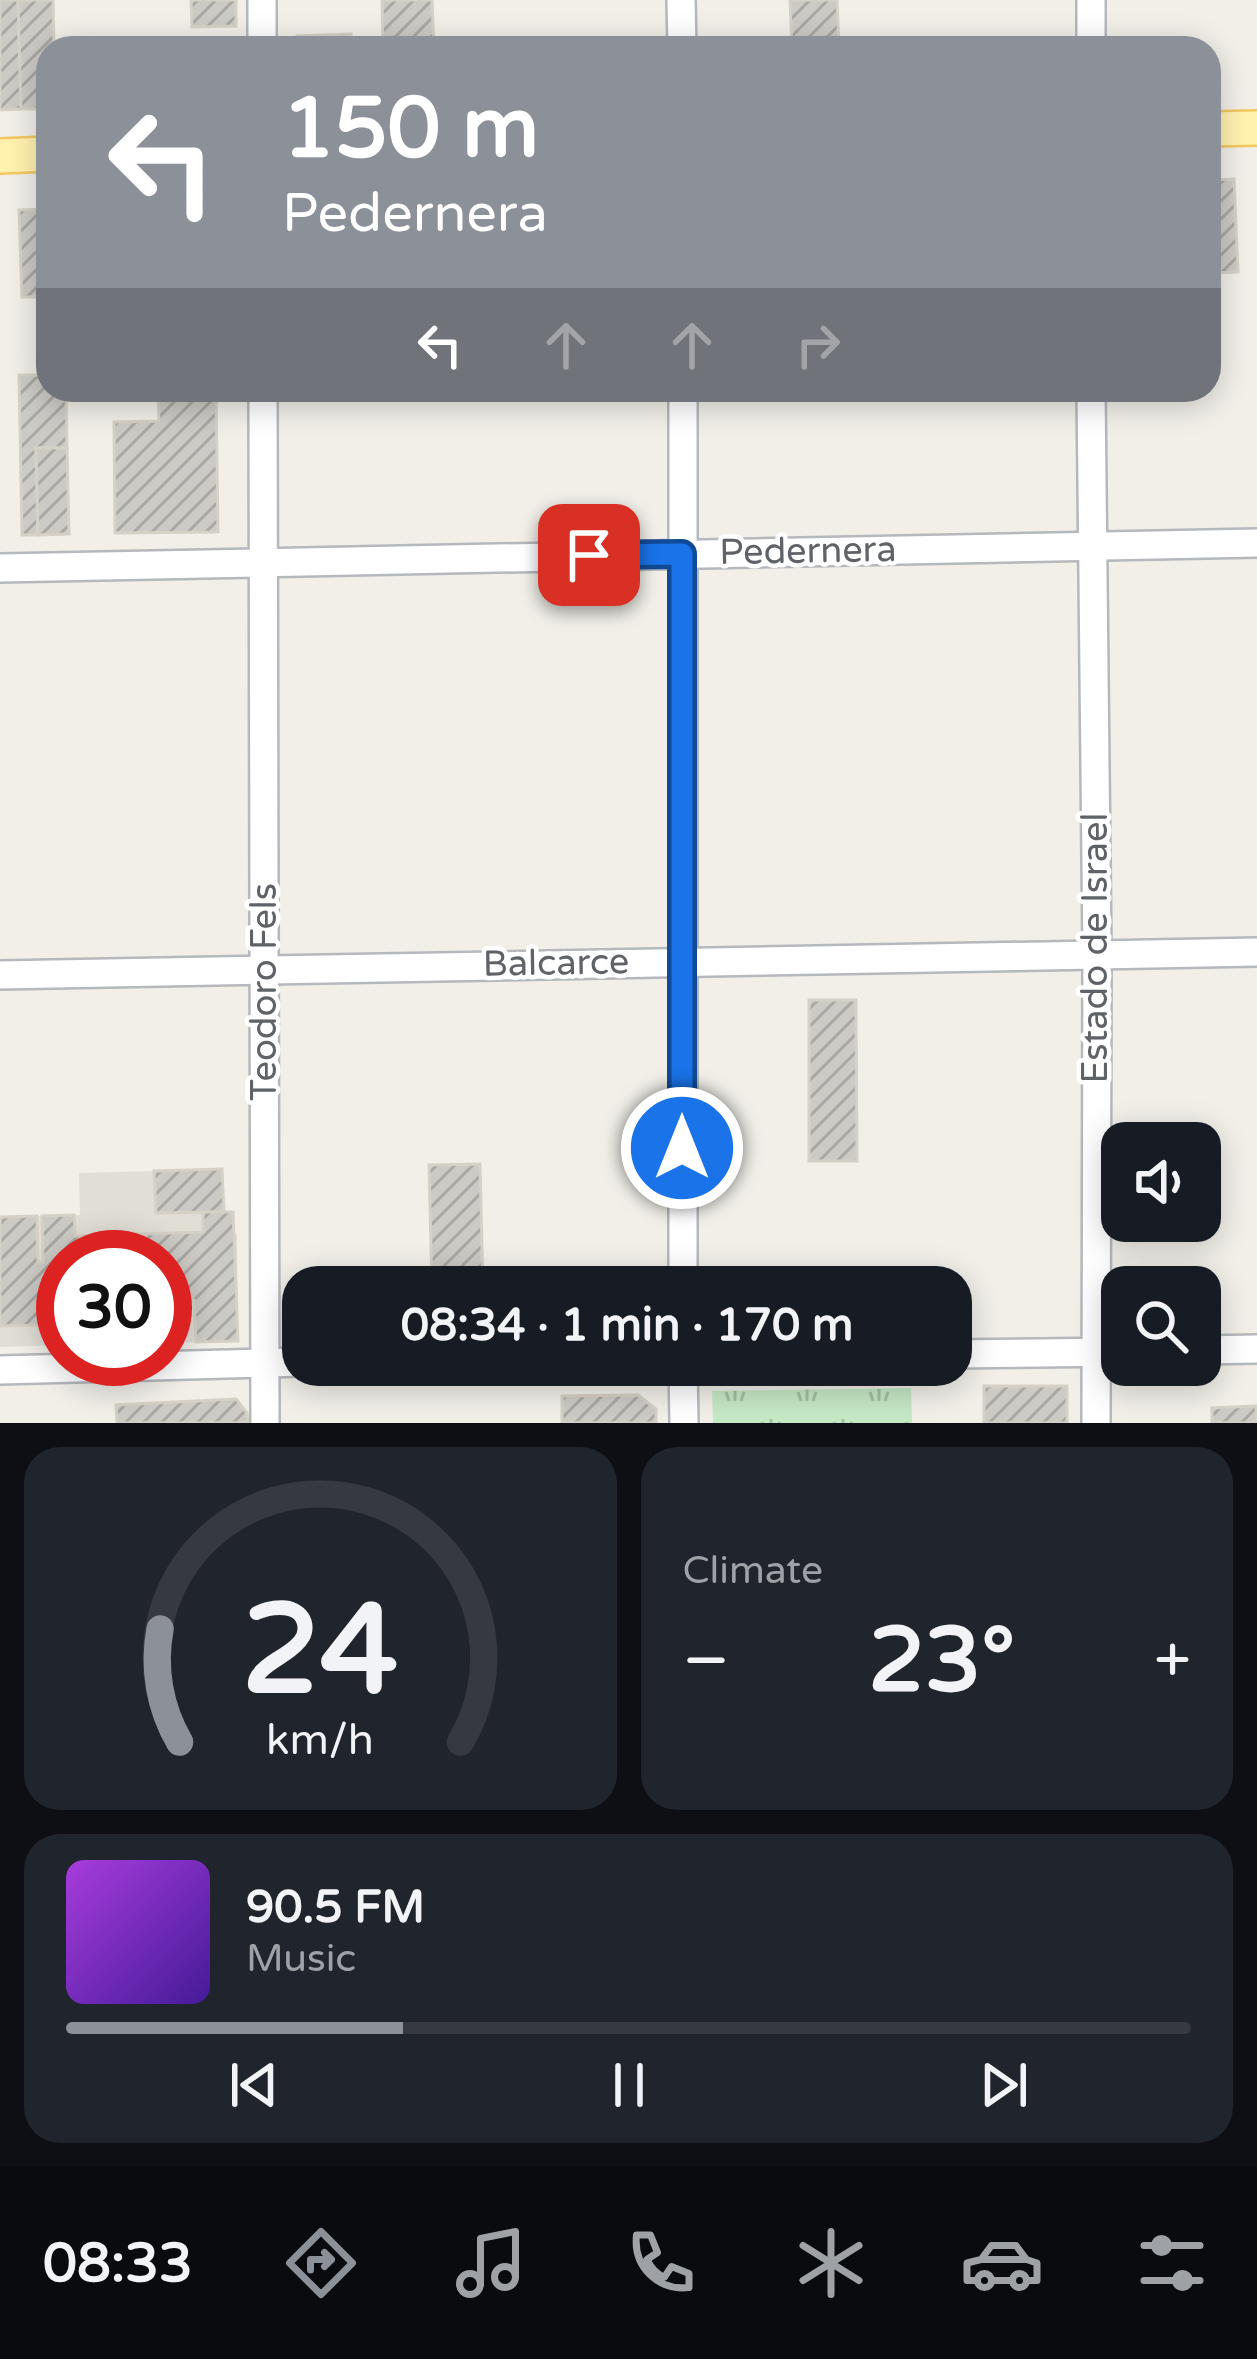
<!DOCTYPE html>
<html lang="en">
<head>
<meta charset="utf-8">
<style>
	:root { --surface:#171b24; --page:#20242c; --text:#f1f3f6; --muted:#9ea1a6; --line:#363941; --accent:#8c9099 }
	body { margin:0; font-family:"Varela Round",sans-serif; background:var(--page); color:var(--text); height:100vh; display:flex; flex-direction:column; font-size:45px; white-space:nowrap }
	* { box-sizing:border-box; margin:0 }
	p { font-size:39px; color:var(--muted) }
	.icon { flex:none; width:66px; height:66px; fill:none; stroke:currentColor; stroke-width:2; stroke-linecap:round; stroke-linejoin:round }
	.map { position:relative; height:1423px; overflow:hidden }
	.details { display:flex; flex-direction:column; gap:24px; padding:24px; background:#0d0f14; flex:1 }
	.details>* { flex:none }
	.banner { position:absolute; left:36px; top:36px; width:1185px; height:366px; border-radius:36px; box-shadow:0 6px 30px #0003; background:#8c9099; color:#fff; overflow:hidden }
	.controls { position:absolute; left:1101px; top:1122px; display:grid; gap:24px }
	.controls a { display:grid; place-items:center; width:120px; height:120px; border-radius:24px; background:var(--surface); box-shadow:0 6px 30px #0003; font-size:60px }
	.speed { position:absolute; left:36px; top:1230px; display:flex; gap:24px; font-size:60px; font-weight:700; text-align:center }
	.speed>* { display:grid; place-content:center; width:156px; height:156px; border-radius:50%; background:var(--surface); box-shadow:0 6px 30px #0003; line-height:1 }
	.speed .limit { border:18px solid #d22; background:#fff; color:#111 }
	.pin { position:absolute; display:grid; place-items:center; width:102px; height:102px; color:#fff; margin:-51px; border-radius:24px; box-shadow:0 6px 18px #0006 }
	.me { position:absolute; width:132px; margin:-66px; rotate:0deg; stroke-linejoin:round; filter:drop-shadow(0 0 9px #0008) }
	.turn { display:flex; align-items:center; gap:42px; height:252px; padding:0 48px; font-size:54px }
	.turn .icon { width:156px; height:156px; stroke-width:2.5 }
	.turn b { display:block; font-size:84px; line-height:102px }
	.lanes { display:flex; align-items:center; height:114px; padding:0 48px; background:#0003; justify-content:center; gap:60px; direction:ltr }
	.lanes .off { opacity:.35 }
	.big { font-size:90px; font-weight:700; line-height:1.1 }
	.details .card { flex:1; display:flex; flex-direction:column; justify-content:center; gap:18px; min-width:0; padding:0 42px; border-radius:36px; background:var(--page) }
	.details .dial { align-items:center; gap:0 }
	.dial svg { height:312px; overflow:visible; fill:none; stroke:var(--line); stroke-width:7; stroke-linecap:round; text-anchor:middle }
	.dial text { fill:var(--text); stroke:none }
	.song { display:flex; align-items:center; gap:36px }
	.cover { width:144px; height:144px; border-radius:18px; background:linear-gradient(135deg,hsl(280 70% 55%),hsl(260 70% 35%)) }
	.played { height:12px; border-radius:6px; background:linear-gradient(90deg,var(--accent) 30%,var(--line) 30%) }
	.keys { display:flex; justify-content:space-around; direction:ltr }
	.heat { display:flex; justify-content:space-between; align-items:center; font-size:66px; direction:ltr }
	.details .tiles { flex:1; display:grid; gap:24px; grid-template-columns:1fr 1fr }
	.card:last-child { grid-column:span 2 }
	.trip { position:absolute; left:282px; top:1266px; width:690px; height:120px; border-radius:36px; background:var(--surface); box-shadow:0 6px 30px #0003; font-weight:700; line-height:120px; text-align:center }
	.tab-bar { display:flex; height:192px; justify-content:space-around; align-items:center; background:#090b0e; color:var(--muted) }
	.tab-bar .icon { width:84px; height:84px }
	.tab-bar .current { color:var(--accent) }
	.tab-bar b { font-size:54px; color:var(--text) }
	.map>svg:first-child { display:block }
	.education { fill:#e1ded6 }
	.grass { fill:url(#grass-tufts) }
	.building { fill:url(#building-hatch); stroke:#d6d1c6; stroke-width:3 }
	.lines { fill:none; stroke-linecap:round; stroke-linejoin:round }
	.minor-casing { stroke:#b5b8bc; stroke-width:32 }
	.major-casing { stroke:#f2c960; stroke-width:38 }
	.minor { stroke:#fff; stroke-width:27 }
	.major { stroke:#fff2af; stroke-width:33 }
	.route-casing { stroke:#114b97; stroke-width:30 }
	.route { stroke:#1a73e8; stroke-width:21 }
	.labels { text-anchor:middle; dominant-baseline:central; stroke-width:9; stroke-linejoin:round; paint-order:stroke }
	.street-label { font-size:36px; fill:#5f6368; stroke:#fff }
</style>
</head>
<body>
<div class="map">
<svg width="1257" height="1423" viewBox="0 0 1257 1423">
	<defs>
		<pattern id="grass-tufts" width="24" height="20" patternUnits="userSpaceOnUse" patternTransform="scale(3)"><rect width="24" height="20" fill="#c5e8c5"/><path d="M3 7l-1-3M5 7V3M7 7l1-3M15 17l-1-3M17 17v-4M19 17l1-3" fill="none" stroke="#a3c0a4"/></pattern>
		<pattern id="building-hatch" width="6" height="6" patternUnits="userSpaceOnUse" patternTransform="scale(3)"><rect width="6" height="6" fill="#cccac5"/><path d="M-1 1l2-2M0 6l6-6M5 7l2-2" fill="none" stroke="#a9a8a4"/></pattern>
	</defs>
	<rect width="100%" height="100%" fill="#f1efe8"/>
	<path class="education" d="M222,1169L224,1211L233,1212L234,1233L237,1234L238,1341L165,1343V1257H63V1345L0,1347V1217L80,1215L79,1173Z"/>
	<path class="grass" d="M911,1388L912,1423H713L712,1391Z"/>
	<g class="building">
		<path d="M0,0H18L21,109L0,110Z"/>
		<path d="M18,0H53L54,48H48V109H21Z"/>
		<path d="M191,0H236V26L192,27Z"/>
		<path d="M382,0H432L434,48H383Z"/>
		<path d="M790,0H837L839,48H792Z"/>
		<path d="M351,34V48H297V36Z"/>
		<path d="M1234,179L1238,272L1209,273V180Z"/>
		<path d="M48,209V297H22L19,210Z"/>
		<path d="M19,375H48V390H66L67,448H36L38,535H22Z"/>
		<path d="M158,390H216L218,532L115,533L114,422L159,421Z"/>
		<path d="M36,448H67L69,534L38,535Z"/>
		<path d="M809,1000H856L857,1161H809Z"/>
		<path d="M480,1164L483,1287H432L429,1165Z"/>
		<path d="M222,1169L224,1212L156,1213L154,1171Z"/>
		<path d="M203,1212H233L238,1341L196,1342L194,1300L165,1301V1257H63V1329L61,1301L38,1302L39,1325L0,1326V1217L37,1216L38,1262H43L42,1216L74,1215L75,1236L203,1232Z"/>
		<rect x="984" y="1386" width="83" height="37"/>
		<path d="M638,1395L656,1409V1423H562V1396Z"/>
		<path d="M236,1399L247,1413L248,1423H117L116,1405Z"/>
		<path d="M1256,1406L1257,1423H1212V1408Z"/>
	</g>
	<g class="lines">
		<g class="minor-casing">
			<g id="minor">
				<path d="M262,0V48"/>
				<path d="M681,0L682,48"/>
				<path d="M1091,0V48"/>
				<path d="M263,390L265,1423"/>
				<path d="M1091,390L1097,954L1096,1423"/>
				<path d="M0,568L1257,543"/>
				<path d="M0,975L1257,952"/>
				<path d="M683,1287V390"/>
				<path d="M1200,1350L1257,1349"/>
				<path d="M951,1354L1122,1352"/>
				<path d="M683,1365L684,1423"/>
				<path d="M0,1370L303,1362"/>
			</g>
		</g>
		<g class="major-casing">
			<g id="major">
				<path d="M1209,129L1257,128"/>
				<path d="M0,156L48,154"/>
			</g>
		</g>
		<use href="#minor" class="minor"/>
		<use href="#major" class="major"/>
	</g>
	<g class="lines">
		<g class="route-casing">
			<path id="route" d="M589,555L682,554V1148"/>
		</g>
		<use href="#route" class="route"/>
	</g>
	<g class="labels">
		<g class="street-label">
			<text transform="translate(808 551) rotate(-1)">Pedernera</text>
			<text transform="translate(1095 948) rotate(-90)">Estado de Israel</text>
			<text transform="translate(556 963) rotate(-1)">Balcarce</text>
			<text transform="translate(264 992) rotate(-90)">Teodoro Fels</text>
		</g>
	</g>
</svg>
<div class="controls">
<a><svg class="icon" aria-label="sound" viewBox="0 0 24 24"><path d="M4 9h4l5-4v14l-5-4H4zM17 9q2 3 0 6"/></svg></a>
<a><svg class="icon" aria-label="search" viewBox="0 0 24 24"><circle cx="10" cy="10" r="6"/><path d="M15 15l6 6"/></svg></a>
</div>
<div class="speed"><div class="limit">30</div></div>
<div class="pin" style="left:589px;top:555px;background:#d93025"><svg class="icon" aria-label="arrive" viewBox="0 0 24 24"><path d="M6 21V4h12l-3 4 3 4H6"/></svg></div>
<svg class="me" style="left:682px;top:1148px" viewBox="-20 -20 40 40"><circle r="17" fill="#1a73e8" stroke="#fff" stroke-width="3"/><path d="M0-11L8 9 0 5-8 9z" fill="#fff"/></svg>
<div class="trip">08:34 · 1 min · 170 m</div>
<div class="banner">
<div class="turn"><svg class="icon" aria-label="left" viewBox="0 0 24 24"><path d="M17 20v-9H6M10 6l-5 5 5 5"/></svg><div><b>150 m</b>Pedernera</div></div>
<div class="lanes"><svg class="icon" aria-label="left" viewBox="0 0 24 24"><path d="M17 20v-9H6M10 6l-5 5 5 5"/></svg><svg class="icon off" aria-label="ahead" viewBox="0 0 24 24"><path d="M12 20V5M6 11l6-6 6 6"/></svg><svg class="icon off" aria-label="ahead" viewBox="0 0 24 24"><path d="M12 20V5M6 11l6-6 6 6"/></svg><svg class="icon off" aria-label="right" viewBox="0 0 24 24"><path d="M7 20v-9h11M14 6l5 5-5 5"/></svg></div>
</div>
</div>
<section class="details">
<div class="tiles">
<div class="card dial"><svg viewBox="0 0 100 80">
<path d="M14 69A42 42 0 1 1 86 69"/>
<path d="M14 69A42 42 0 0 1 9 40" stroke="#8c9099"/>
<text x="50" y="56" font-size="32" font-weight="700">24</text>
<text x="50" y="72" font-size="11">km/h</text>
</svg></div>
<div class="card"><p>Climate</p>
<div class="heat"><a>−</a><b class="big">23°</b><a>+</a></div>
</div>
<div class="card">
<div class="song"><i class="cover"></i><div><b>90.5 FM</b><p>Music</p></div></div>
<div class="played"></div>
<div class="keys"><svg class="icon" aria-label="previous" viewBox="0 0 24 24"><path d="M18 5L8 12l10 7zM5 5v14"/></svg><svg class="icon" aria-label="pause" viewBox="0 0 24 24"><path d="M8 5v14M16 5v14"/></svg><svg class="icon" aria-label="next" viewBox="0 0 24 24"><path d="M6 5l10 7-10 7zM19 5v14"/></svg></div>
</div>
</div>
</section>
<nav class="tab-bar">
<b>08:33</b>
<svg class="icon current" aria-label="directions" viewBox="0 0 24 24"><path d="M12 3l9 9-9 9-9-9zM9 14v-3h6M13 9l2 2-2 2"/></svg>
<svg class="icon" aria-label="music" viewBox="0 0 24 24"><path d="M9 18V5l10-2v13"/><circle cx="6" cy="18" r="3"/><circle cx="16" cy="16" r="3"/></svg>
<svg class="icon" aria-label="phone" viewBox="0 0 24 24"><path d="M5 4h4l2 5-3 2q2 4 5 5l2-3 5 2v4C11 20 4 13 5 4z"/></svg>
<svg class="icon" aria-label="climate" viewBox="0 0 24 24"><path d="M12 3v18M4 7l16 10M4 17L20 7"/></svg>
<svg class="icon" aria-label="car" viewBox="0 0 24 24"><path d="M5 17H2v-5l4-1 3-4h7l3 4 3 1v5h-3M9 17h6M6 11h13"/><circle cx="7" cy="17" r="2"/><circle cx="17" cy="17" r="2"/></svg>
<svg class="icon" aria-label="filters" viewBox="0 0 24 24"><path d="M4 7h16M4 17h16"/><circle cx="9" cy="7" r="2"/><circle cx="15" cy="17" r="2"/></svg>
</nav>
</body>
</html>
